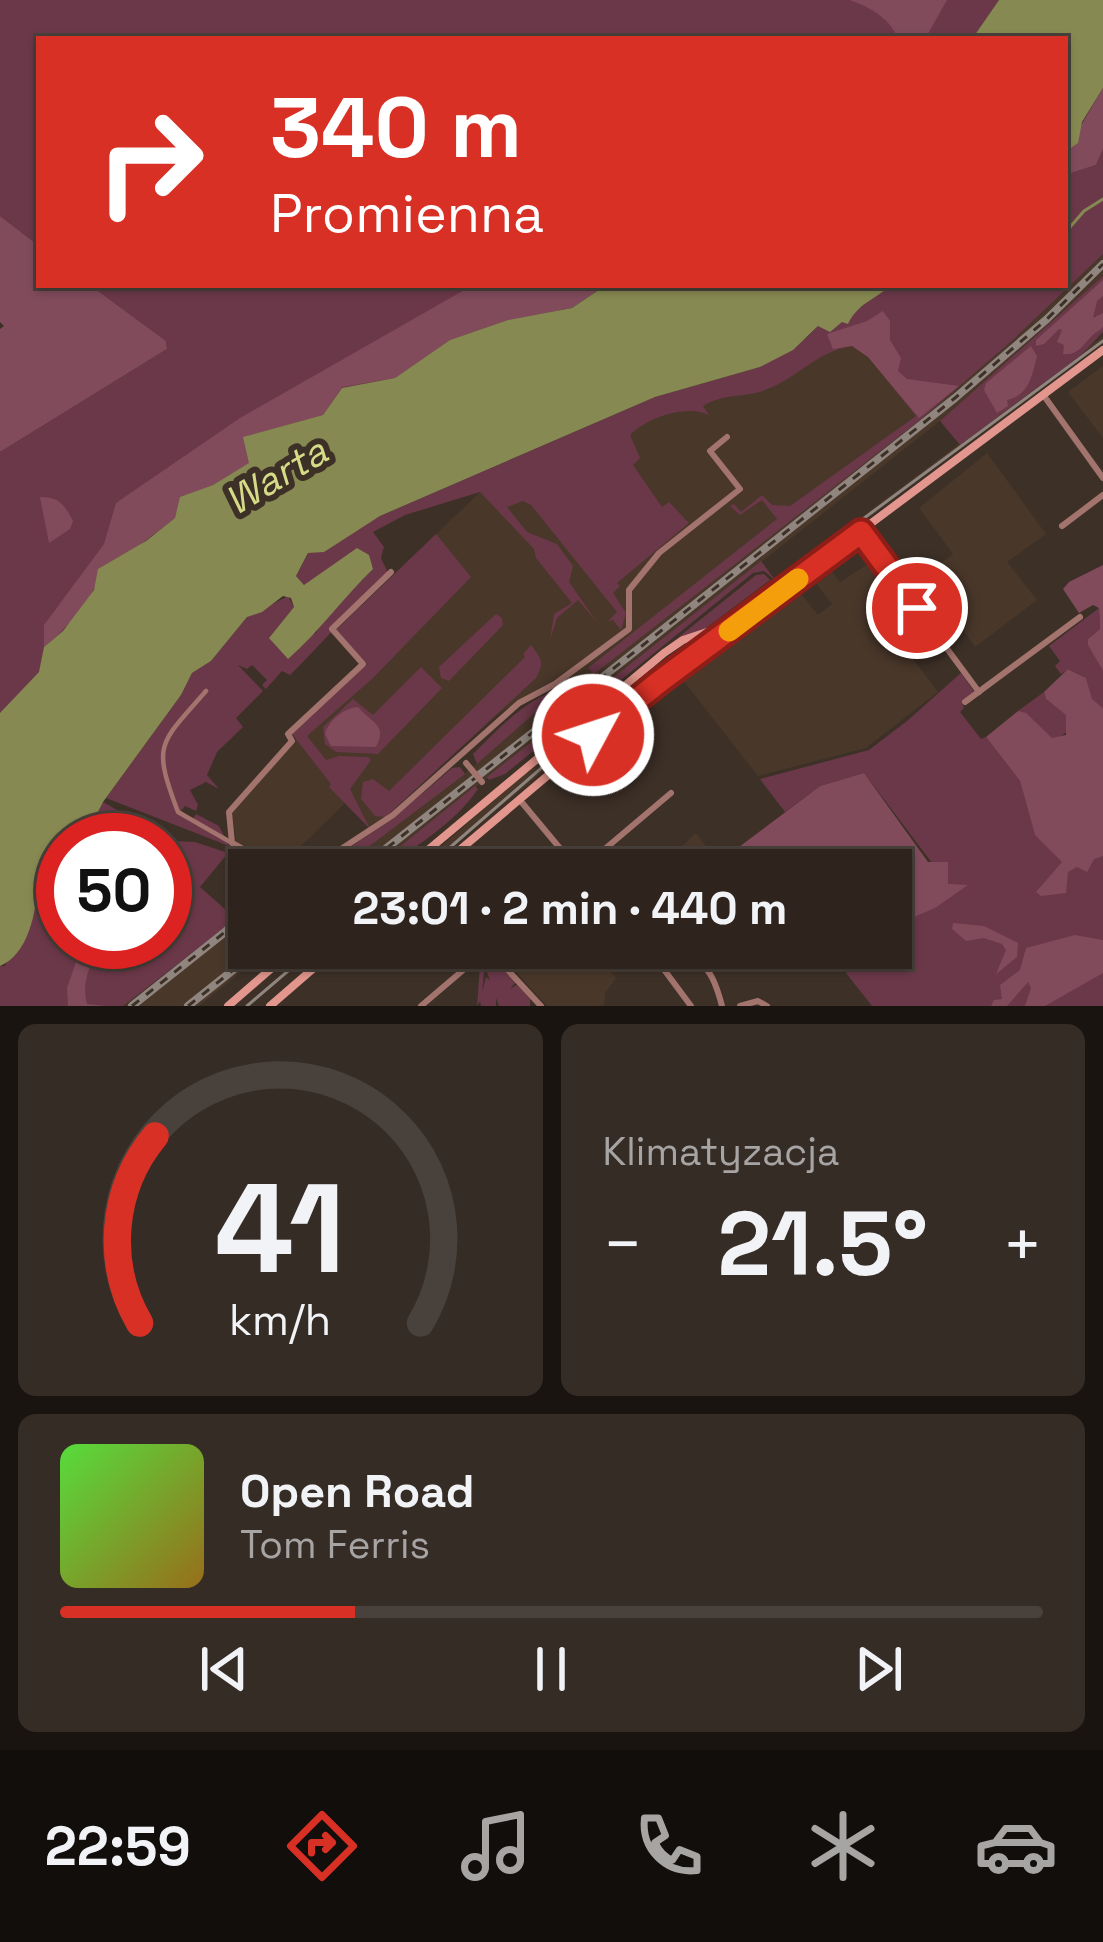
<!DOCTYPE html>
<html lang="pl">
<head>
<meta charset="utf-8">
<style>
	:root { --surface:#2e241d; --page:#362c26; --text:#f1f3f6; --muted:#a7a4a4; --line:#49413b; --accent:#d93025 }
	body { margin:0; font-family:"Space Grotesk",sans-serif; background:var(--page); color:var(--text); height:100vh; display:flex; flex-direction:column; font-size:45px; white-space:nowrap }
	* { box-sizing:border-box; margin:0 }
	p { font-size:39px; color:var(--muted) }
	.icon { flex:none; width:66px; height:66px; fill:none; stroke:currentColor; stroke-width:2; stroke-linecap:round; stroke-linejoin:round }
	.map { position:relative; height:1006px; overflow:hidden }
	.drawer { display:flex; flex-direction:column; gap:18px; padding:18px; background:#191410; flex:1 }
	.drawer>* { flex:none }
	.top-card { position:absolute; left:36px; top:36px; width:1032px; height:252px; border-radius:0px; box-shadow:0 3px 9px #0004,0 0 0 3px var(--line); background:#d93025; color:#fff; overflow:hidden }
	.speed { position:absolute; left:36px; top:813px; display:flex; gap:24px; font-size:60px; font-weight:700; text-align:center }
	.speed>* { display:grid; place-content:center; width:156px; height:156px; border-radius:50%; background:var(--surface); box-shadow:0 3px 9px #0004,0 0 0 3px var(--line); line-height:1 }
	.speed .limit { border:18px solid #d22; background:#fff; color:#111 }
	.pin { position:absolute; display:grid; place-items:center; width:102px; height:102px; color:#fff; margin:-51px; border:6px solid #fff; border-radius:50%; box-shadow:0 3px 12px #0007 }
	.me { position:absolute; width:132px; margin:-66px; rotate:50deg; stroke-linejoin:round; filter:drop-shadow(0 0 9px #0008) }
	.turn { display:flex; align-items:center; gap:42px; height:252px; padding:0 36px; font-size:54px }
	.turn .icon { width:156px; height:156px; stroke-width:2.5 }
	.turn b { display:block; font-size:84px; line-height:102px }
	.big { font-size:90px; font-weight:700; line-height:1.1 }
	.drawer .widget { flex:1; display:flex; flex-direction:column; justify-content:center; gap:18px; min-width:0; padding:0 42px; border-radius:18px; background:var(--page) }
	.drawer .dial { align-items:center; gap:0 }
	.dial svg { height:312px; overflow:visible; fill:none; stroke:var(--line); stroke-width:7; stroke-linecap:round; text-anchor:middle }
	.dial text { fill:var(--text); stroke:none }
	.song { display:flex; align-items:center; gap:36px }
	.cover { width:144px; height:144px; border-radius:18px; background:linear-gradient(135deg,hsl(110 70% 55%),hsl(40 70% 35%)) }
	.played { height:12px; border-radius:6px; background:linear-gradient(90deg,var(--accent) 30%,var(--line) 30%) }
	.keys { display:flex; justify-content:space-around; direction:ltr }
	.heat { display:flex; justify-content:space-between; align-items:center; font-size:66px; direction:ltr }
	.drawer .tiles { flex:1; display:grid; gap:18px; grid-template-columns:1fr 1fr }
	.widget:last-child { grid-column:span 2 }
	.trip { position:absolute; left:228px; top:849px; width:684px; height:120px; border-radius:0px; background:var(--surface); box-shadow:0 3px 9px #0004,0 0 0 3px var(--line); font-weight:700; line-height:120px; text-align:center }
	.tab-bar { display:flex; height:192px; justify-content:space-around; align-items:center; background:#120e0c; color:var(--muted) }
	.tab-bar .icon { width:84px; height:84px }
	.tab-bar .selected { color:var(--accent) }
	.tab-bar b { font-size:54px; color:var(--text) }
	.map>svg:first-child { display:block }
	.built { fill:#49372a }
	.green { fill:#6b3849 }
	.forest { fill:#814b5c }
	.water { fill:#868951 }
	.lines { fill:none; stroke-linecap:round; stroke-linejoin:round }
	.stream { stroke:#868951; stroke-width:3 }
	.pedestrian { stroke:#a3736d; stroke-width:4.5 }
	.minor { stroke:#a3736d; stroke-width:6 }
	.secondary { stroke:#e2968d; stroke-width:8 }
	.tram { stroke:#90867f; stroke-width:3 }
	.rail-casing { stroke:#90867f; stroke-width:8 }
	.rail { stroke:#3d3027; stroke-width:3; stroke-dasharray:9; stroke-linecap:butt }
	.minor-bridge { stroke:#a3736d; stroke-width:6 }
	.route-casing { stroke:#8d1f18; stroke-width:30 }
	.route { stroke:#d93025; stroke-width:21 }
	.slow { stroke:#f59e0b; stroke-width:21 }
	.labels { text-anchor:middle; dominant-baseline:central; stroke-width:12; stroke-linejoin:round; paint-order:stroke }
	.water-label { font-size:39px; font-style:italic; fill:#d6db87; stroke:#3d3027 }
</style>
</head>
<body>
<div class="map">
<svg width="1103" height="1006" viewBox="0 0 1103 1006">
	<rect width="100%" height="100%" fill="#3d3027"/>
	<g class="built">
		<path d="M1103,254V276L940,421L371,870H338L477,764L561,688L539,693L503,710L370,829L346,802L285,862L236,842L232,811L296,740L292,734L367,664L336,630L480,492L671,407L767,390L833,349L852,346L868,357L919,418L1014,339Z"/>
		<path d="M1103,336V343L692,647L425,870H414L551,751L689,641L788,572Z"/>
		<path d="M1103,366V438L1068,392Z"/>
		<path d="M987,453L1046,534L1007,562L1037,600L975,647L924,576L953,554L919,508Z"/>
		<path d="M868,564L882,583L891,578L931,633L907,651L938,692L866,748L758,776L682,679L798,590L818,615L832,604L814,581L830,569L840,582Z"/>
		<path d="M696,833L724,870H656Z"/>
		<path d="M236,919L221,934L228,943L249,931V948H271L199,1006H123Z"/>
		<path d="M505,948H590L616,978L605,993L604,1006H547L499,953Z"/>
	</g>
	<g class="green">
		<path d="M0,0H999L972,39H39V246L0,216Z"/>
		<path d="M1103,149V254L1014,339L920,420L594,674L588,668L777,519L762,500L740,515L730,506L734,504L741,512L762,495L772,505L790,506L916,416L868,357L852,346C818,351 798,377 768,389C746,398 723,393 703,406L709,415C686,404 647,418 630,435L640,458L633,465L662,507L669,502L689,523L617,583L620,586L613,593L626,613L621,630L613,620L608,621L617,612L531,505L523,501L507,507L527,532L557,544L573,566L569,582L597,622L578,600L557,618L550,640L554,614L572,603L536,558L534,549L480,492L405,515L373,532L384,547L381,558L388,573C353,606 324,642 290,675L282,671L266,689L262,685L267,680L252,665L247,669L238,665L263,691L236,718L243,727L217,752L207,775L219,789L206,782L190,790L198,805L196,811L185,806L181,811L193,819L196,814L219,826L229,846L106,798L181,695L192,673L211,661L247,617L288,596L294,607L269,638L316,633L324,618L373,569L369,560L304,585L296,576L309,552L327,549L380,516L655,397L760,367L806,338L818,326C850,324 863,302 888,287C898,281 1042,285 1065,285V175L1096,165Z"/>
		<path d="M1103,276V332L1081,355L960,445L940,421Z"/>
		<path d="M90,285H606L112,557L63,631L0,758V452L167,349L166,341Z"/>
		<path d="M436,534L471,577L373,678L307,736L326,760L339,756L368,757L371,760L350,789L370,829L329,787L331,784L292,734L367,664L336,630Z"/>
		<path d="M761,561L775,580L764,571L753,573L505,774L489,780L487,777Z"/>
		<path d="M764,574L770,580L702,631L665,648L756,575Z"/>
		<path d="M1099,608L1100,629L1088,639V644L1103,671V708L1092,700L1086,678L1069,669L1061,674L1055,666L1060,661L1049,646Z"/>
		<path d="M496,614L502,618L503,625L449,681L441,678L439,667Z"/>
		<path d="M531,645C541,658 545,663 536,678L390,813L385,817L375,816L361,799L363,782L373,779L389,791L525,657L523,654Z"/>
		<path d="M421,667L442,688L378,754L336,752L325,744L323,727L353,699L373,715Z"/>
		<path d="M961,673L975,693L962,703L964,708L960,712L981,739L986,737L1020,781L1035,834L1103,780V1006H872L846,973L880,948H891V927L928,908L948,884L864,773L820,786L785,812L760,779L869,750L907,721Z"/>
		<path d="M564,687L477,764L473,754C501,726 526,699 564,687Z"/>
		<path d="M1044,692L1046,699L1067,715L1069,730L1059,738H1052L1018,711Z"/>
		<path d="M460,767L465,774L338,870H317L396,816L452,768Z"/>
		<path d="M475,786L478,789C455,823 416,846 383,870H371Z"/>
		<path d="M103,802L172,841L195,842L228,853L200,887L236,919L123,1006H0V966H5L37,879H63V942H165V840H84Z"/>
		<path d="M491,957L515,983L510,989L517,985L530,999V1006H499L496,998V1006H481L480,1001L477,1006L480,966L484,972L482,992L486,977L490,980L483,962Z"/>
	</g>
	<g class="forest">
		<path d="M849,0H947L925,39H898C891,19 869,6 849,0Z"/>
		<path d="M1103,88V149L1096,165L1065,175V152Z"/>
		<path d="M0,216L39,246V285H90L166,341L167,349L0,452V329L4,326L0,322Z"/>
		<path d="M1103,280V296L1097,301L1093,318L1103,313V327C1100,331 1095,332 1092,336C1082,345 1080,355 1063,354L1064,345L1057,342L1062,330L1059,329L1044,344L1036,346V340Z"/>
		<path d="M473,285H606L572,308L508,320L450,340L395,378L342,387L323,415L244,437L250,463L213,485L181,497L175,518L99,577C90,605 66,628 44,647V625L104,544L116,503L240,418Z"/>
		<path d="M883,311L890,321V340L901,358L898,371L907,379L959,386L919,418L868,357L852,346L833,349L827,334L867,321Z"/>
		<path d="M1031,346L1037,356C1032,376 1029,395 1007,400L1008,406L997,413L984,390L986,383Z"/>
		<path d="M40,497C59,497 64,504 73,521L70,529L49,543Z"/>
		<path d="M1103,565V671L1088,645V639L1100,629L1099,608L1093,605L1079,613L1063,589L1069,582Z"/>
		<path d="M1068,669L1086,678L1092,699L1103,708V856L1094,859L1087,872L1077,867L1068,872L1066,893L1041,896L1036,892L1062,862L1035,835L1020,781L986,737L1018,711L1026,713L1052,738L1066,735V715L1046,699L1044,692Z"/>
		<path d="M358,707C372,723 388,725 376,747L331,746L325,734C329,720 344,708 358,707Z"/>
		<path d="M864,773L928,862H948V884L968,885L935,908L891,927V870H725L719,862L820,786Z"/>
		<path d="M953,923L984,926L1018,943L1017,957L996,974L1006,950L1002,944L984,938L966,941L952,929Z"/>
		<path d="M1075,935L1103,940V973L1045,1006H1025L1031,988L1028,982L1007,1006H991L994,1000L1002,999L1000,985L1020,970L1026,948Z"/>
		<path d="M83,942H103C91,964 81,979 87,1004L107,1006H68L67,988Z"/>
	</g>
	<g class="water">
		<path d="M999,0H1103V88L1082,122L1078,143L1065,152V39H972Z"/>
		<path d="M606,285H891C876,299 857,304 848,324L842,322L830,332L818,326L793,350L760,367L655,397L380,516L324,552L308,553L296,576L304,585L357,548L369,555L373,569C343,598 319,632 288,659L269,638L294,607L291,598L283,596L262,612L247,617L211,661L192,673L181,695L103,802L84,840H63V879L37,880C38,907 29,955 0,966V713L39,672L44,647L63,631L94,590L98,569L146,541L175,518L180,497L213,485L249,463L243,437L323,415L342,388L395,378L450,340L508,320L572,308Z"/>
	</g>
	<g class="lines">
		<g class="stream">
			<path d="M1065,233L1084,211L1103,199"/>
			<path d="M935,285H950"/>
		</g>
		<path class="pedestrian" d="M206,691C159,745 152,743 178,812L232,843"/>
		<g class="minor">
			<path d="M1044,396L1103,478"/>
			<path d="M1062,526L1103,495"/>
			<path d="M861,532L979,692"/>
			<path d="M965,702L1080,617"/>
			<path d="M519,799L578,870"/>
			<path d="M282,870L232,843L229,812L292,741L288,734L363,664L332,629L391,572"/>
			<path d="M309,870L393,815L519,703L555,684L629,629V590L659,553L740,489L710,451L727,437"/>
			<path d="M580,870L671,793"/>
			<path d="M648,948C696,956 709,956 722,1006"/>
			<path d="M648,948L691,1006"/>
			<path d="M488,949L541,1006"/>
			<path d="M421,1006L489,948"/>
			<path d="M740,1006L758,1001L767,1006"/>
		</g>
		<g class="secondary">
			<path d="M404,870L664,653L683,640L731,624"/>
			<path d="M436,870L656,684L1103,350"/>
			<path d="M228,1006L295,948"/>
			<path d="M270,1006L337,948"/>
		</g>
		<g class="tram">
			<path d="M424,870L554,757L689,648L1103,341"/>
			<path d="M247,1006L315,948"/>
		</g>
		<g class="rail-casing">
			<g id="rail">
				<path d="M359,870L955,398L1047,319L1103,264"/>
				<path d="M132,1006L225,932L249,907"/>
				<path d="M188,1006L261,948"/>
			</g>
		</g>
		<use href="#rail" class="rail"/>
		<path class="minor-bridge" d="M466,763L482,782"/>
	</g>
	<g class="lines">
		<g class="route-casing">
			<path id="route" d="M593,735L659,682L861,532L917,608"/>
		</g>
		<use href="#route" class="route"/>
		<path class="slow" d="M729,631L798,579"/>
	</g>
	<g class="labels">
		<g class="water-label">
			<text transform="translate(276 476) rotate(-31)">Warta</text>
		</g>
	</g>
</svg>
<div class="speed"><div class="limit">50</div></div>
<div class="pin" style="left:917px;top:608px;background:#d93025"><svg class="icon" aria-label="arrive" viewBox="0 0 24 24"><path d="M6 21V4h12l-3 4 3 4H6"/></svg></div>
<svg class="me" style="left:593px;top:735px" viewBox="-20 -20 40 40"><circle r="17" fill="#d93025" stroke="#fff" stroke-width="3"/><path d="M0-11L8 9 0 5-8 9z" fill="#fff"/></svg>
<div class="trip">23:01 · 2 min · 440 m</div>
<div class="top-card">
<div class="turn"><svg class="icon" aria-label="right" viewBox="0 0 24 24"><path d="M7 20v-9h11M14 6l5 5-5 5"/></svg><div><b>340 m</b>Promienna</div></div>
</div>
</div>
<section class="drawer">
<div class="tiles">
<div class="widget dial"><svg viewBox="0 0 100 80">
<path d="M14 69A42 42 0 1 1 86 69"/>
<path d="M14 69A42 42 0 0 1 18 21" stroke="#d93025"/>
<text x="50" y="56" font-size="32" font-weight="700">41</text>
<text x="50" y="72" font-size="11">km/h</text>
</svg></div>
<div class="widget"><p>Klimatyzacja</p>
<div class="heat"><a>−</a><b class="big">21.5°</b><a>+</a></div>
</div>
<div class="widget">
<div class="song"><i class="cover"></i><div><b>Open Road</b><p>Tom Ferris</p></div></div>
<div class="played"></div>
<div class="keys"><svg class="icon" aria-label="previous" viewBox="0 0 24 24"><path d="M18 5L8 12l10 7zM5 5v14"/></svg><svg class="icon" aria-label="pause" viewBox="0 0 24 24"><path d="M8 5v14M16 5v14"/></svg><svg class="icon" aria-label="next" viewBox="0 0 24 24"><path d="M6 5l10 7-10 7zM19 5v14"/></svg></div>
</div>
</div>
</section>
<nav class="tab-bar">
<b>22:59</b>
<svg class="icon selected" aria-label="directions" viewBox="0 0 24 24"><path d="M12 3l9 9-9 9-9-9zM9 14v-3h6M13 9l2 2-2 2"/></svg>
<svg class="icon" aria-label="music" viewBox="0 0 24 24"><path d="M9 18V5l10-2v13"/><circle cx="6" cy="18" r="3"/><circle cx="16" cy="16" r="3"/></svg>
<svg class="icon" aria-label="phone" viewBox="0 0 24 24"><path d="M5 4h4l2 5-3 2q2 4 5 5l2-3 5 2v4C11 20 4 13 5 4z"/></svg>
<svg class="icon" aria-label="climate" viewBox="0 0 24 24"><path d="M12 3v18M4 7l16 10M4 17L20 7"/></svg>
<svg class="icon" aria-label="car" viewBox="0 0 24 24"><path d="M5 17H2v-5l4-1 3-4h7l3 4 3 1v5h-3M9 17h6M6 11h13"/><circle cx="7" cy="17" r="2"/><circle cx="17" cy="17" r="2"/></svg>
</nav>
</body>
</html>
